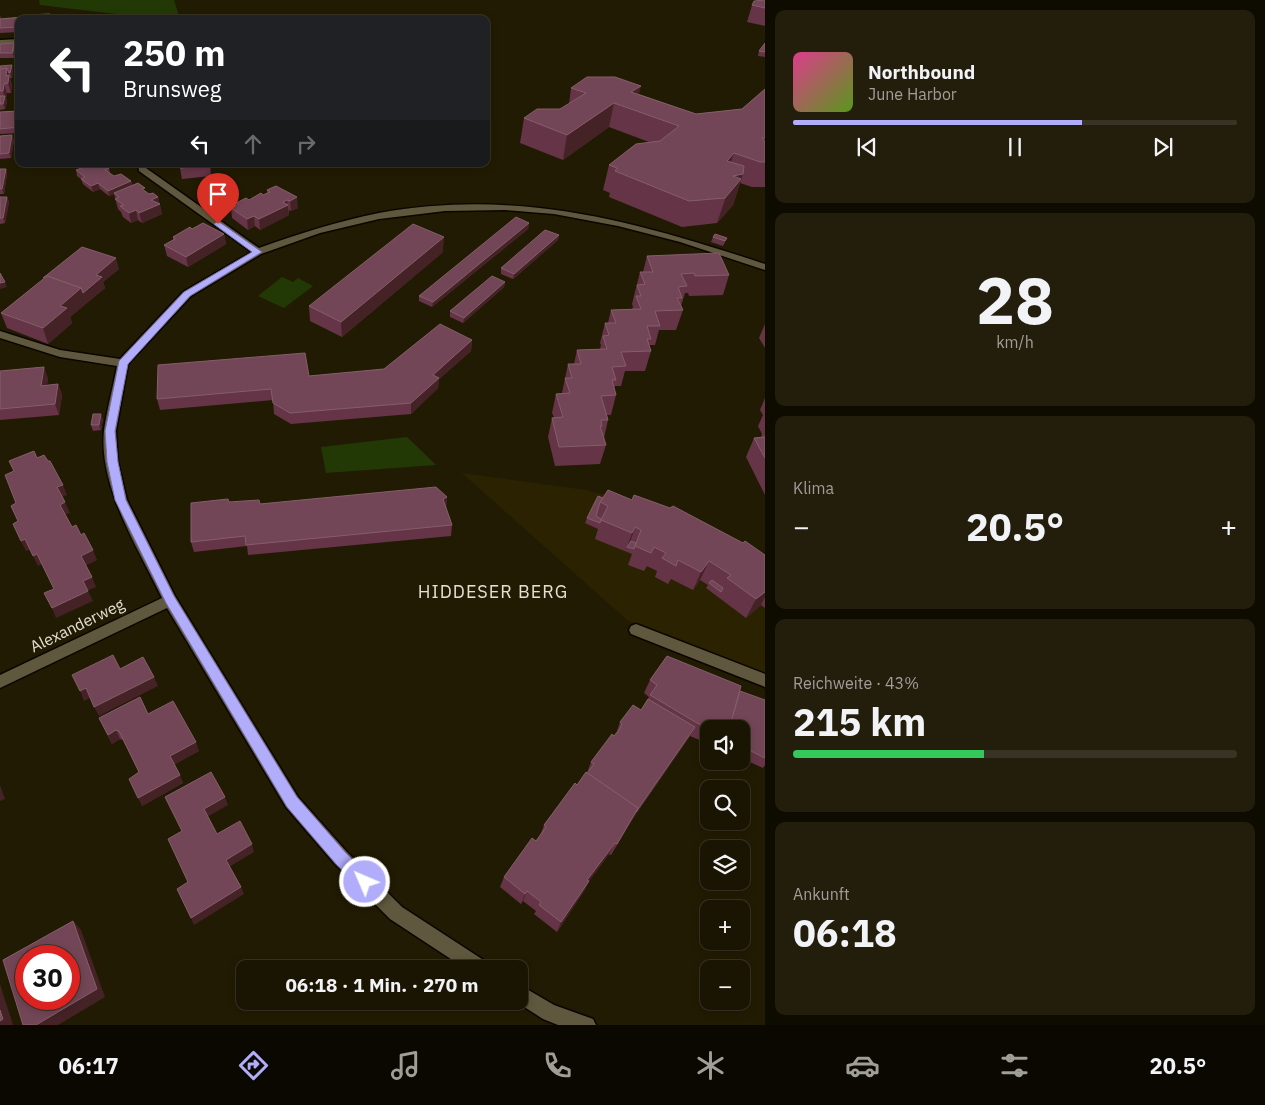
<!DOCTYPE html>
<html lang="de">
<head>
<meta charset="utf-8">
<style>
	:root { --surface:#1a1402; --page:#231d0c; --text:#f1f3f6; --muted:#9f9e99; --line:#383324; --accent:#b2adfa }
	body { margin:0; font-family:"IBM Plex Sans",sans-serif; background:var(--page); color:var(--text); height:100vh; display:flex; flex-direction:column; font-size:19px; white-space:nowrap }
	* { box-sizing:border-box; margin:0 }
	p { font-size:16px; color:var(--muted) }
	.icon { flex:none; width:28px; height:28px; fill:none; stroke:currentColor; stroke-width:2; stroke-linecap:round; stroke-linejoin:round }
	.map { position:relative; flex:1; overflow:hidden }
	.details { display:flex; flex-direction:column; gap:10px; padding:10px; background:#0e0b01; width:500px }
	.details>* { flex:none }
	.banner { position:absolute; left:15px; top:15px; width:475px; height:152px; border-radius:10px; box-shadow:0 2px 8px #0003,0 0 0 1px var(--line); background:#202124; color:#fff; overflow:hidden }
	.fabs { position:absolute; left:700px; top:720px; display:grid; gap:10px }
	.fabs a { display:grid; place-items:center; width:50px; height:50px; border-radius:10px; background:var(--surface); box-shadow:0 2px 8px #0003,0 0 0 1px var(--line); font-size:25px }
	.speed { position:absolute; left:15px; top:945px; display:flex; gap:10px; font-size:25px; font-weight:700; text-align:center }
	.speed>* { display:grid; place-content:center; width:65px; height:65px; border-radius:50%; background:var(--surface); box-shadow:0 2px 8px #0003,0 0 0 1px var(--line); line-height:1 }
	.speed .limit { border:8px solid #d22; background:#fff; color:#111 }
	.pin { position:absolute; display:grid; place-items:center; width:42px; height:42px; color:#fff; margin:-51px -21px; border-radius:50% 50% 50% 0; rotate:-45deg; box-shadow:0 0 5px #0007 }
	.pin .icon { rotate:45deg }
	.me { position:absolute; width:55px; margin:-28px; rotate:315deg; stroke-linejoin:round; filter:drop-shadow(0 0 4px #0008) }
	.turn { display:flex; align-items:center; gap:18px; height:105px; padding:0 25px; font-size:22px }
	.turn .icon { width:65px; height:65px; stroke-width:2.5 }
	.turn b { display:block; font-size:35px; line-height:42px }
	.lanes { display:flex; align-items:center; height:48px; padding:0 25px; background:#0003; justify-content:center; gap:25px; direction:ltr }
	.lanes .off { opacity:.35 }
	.big { font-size:38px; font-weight:700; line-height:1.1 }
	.details .widget { flex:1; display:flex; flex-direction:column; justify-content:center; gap:8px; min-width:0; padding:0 18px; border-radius:10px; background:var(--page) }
	.details .dial { align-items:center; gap:0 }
	.dial b { font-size:65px; line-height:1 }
	.song { display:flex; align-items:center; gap:15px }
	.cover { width:60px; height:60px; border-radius:8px; background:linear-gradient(135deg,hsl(330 70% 55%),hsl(90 70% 35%)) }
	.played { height:5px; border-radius:2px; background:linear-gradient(90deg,var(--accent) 65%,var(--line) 65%) }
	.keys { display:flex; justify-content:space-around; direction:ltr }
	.heat { display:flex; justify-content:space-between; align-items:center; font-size:28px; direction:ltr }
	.charge { height:8px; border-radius:4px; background:linear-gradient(90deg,#34c759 43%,var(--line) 0) }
	.trip { position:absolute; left:236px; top:960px; width:292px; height:50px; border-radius:10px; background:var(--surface); box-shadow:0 2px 8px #0003,0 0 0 1px var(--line); font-weight:700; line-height:50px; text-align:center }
	.tab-bar { display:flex; height:80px; justify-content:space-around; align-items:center; background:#0a0801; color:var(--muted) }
	.tab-bar .icon { width:35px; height:35px }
	.tab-bar .selected { color:var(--accent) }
	.tab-bar b { font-size:22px; color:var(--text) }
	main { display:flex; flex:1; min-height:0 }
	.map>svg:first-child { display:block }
	.built { fill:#2b2202 }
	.green { fill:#223905 }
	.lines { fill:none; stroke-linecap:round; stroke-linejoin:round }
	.street-casing { stroke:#0b0600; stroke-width:3 }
	.street { fill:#5f583e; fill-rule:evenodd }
	.wall { fill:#653447 }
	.shaded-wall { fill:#442226 }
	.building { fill:#724656; stroke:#845e69; fill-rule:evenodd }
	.route { fill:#b2adfa; stroke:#7470a2 }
	.labels { text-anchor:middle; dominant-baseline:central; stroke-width:5; stroke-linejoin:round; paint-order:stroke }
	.street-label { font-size:16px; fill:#e4e0d1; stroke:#221b03 }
	.neighbourhood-label { font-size:18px; letter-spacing:1px; fill:#e4e0d1; stroke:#221b03 }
</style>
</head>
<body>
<main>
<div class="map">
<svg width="765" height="1025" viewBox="0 0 765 1025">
	<rect width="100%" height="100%" fill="#221b03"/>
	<path class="built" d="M462,473L586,490L624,499L765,562V675L627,620Z"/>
	<g class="green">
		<path d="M39,0H174L180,19H158L40,5Z"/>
		<path d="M282,277L293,282L298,278L313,286L284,308L258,296Z"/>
		<path d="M407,437L436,465L326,473L321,447Z"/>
	</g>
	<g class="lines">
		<g class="street-casing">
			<g id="street">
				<path d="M19,39V43L0,44V40Z"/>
				<path d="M138,164H146V168L259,248C298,234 338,221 379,213C519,188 634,221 765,264V270L680,242L618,226L554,214L505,210L445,211L379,219L320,233L261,254L191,296L128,364L116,431L118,462L127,500L175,596L298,797L347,852L402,907L488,963L491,969H466L390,919L335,864L286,807L167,608L0,688V675L162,598C138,548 98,486 104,430C107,409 113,387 117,366L60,357L0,338V331L60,350L120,359L183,292L252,252L139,171Z"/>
				<path d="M636,624L765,674V687L631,634L629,630L631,626Z"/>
				<path d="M520,985L554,1005L593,1019L596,1025H558L543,1019L515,1001H520Z"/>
			</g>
		</g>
		<use href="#street" class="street"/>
	</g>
	<g class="wall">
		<path d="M765,0V26L747,22L752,5Z"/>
		<path d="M0,15L1,19L22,17V19H19V32L0,33Z"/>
		<path d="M19,39V60H15V58H0V44L14,43Z"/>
		<path d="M765,43V57L758,56L759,51Z"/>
		<path d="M0,66L13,70L12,78H10L12,85L11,93H7L6,98L7,101L5,109L0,110Z"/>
		<path d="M571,88L639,94L696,114L742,109L765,89V187H752L740,183L733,205L717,223L682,227L609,197L610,193L603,190L609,165L649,142L609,127L563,160L520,143L524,118L560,109L569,104Z"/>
		<path d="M19,111V133L0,134V112Z"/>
		<path d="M12,135L14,140L11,158L0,159V136Z"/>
		<path d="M210,164L211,176L182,179L180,168Z"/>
		<path d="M109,168L110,173L114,176L131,181L132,185L149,194L158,197L162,214L142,223L138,220L131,223L123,217L121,212L118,209L114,194L109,196L100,189L93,192L83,184L81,179L77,176L76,170Z"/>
		<path d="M0,169H6L7,174L4,194H0Z"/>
		<path d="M276,186L298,208L291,211L289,210V215L260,230L255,226L248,230L232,218L231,208L237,205L236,203L249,200L263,195L267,193V190Z"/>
		<path d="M0,197H7L9,202L5,223L0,224Z"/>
		<path d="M529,223L528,229L432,307L419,301V296Z"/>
		<path d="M192,229L224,234L226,244L188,267L167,256L164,245L173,240V237Z"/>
		<path d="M559,235L558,240L513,279L501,274V268Z"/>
		<path d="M713,237L727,238L723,246L711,242Z"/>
		<path d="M443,252L342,337L310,321L309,306Z"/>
		<path d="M647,256L729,275L723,295L689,296L688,293H685L681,306L683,310L676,330H659L655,345H649L651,351L645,371H625L621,386H615L614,389L616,395L611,415H607L608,420L604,438L606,445L600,464L555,466L548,437L552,418L554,417L552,413L556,394L562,393L568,364H574L577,350L600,349L601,345L600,343L605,323H608L611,310L632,309L633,307L632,304L640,272H643Z"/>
		<path d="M119,269L103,282L105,288L70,317L72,323L48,344L7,328L1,313Z"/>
		<path d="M505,282L504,287L463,323L450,317V311Z"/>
		<path d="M765,324V348L759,338Z"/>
		<path d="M472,340L471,351L439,379L438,388L411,414L291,424L274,414L273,400L160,410L157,399L309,376L384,369Z"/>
		<path d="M0,371L48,378L47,385L58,384L62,395L59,415L0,420Z"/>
		<path d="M765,398V495L746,457L754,438L761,437L762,434L758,426L763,415L760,410Z"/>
		<path d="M103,419L101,430L93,431L91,425Z"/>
		<path d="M598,496L765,555V608L761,605L746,618L706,588L708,585L700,580L693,590L671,579L668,584L655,577L657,571L647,566L644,571L628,565L632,554L595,539L598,529L585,523L587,518Z"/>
		<path d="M447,497L446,507L452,525L451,536L248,555L247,546L194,552L191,542L229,502L260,504Z"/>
		<path d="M650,680L740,691L765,703V766H764L763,768L741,758V729H709V744L690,736L632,820L611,855L609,854L589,881L584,891L557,932L534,914L536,911L523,901L521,904L500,887L504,877L536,841L540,836L544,825L587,773L589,771L588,770L591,762L617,732V731L620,722L641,710L649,697L644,693Z"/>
		<path d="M148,714L199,751L174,764L183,783L142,806L139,772L123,740L120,739L112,744L99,718Z"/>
	</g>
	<g class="shaded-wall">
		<path d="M19,50V60H15L12,51Z"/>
		<path d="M12,65L13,70L12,78L10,73Z"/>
		<path d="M7,68L12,85L11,93L6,76Z"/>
		<path d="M4,84L7,93L6,98L7,101L5,109L3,104L5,98L3,91Z"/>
		<path d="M641,86L635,110L631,92Z"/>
		<path d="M614,103L609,127L563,160L567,135Z"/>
		<path d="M12,135L14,140L11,158L9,153Z"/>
		<path d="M734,153L726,178L727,161Z"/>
		<path d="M6,169L7,174L4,194L2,189Z"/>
		<path d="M743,174L733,205L717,223L733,176Z"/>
		<path d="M131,181L132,186L109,196L108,191Z"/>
		<path d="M98,183L100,189L93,192L91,186Z"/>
		<path d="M7,197L9,202L5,223L3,218Z"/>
		<path d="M158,197L162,214L142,223L139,213L151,200Z"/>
		<path d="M297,197L298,208L291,211L290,201Z"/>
		<path d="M287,200L289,215L260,230L259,219L283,202Z"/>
		<path d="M136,210L138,220L131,223L129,213Z"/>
		<path d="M254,216L255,226L248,230L247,219Z"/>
		<path d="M529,223L528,229L432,307L433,302Z"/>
		<path d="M224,234L226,244L188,267L186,257Z"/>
		<path d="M559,235L558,240L513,279L514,274Z"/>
		<path d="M444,237L443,252L342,337L341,322Z"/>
		<path d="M116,258L119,269L103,282L105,288L70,317L72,323L48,344L43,328L60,306Z"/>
		<path d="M5,282L7,287L0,289V283Z"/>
		<path d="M505,282L504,287L463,323L464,318Z"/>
		<path d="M472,340L471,351L439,379L438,388L411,414V403L433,375Z"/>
		<path d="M44,367L48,378L45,397L41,386Z"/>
		<path d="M58,384L62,395L59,415L55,404Z"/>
		<path d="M101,414L103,419L101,430L99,425Z"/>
		<path d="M63,485L67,495L62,497L57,487Z"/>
		<path d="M447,497L446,507L442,509L443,499Z"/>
		<path d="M65,502L70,513L64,515L60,505Z"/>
		<path d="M635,527L629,546L627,547L632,533Z"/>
		<path d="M25,539L30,550L26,551L21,541Z"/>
		<path d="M93,550L97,560L85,566L81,556Z"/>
		<path d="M37,554L42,564L38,566L33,556Z"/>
		<path d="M709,561L700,580L693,590L701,572Z"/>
		<path d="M92,577L96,587L87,591L83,581Z"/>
		<path d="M88,591L93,601L56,618L52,608Z"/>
		<path d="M765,592V597L761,605L746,618L756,599Z"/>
		<path d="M154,677L158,686L99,716L94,707Z"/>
		<path d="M86,688L90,698L84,701L80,691Z"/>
		<path d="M695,727L690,736L632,820L611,855L638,808Z"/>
		<path d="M116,730L120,739L112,744L108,735Z"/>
		<path d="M196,742L199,751L174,765L170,756Z"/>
		<path d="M180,775L183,783L142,806L138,798Z"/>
		<path d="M0,785L5,799L0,801Z"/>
		<path d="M225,797L228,805L207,817L204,809Z"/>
		<path d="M615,843L609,854L582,891L587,880Z"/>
		<path d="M252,844L254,852L229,867L226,860Z"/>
		<path d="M589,881L584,891L557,932L561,922Z"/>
		<path d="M241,887L244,894L194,925L191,918Z"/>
		<path d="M527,891L523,901L521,904L525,894Z"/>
		<path d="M73,921L81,930L105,997L58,1025H36Z"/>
		<path d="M0,984L13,1025H0Z"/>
	</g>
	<g class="building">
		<path d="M765,0V8L752,5L754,1Z"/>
		<path d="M50,14L49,19H24L25,15Z"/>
		<path d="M103,16L117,17L116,19H101Z"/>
		<path d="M22,17L21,19H19V27L0,28V19Z"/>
		<path d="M15,39H19V50L12,51Z"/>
		<path d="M14,43L12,51L13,53H0V44Z"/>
		<path d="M765,43V52L759,51Z"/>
		<path d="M12,65L10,73H9L7,68L0,69V66Z"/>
		<path d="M7,68L6,76L9,75L8,83L4,84L3,91H0V69Z"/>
		<path d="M587,77H615L641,86L631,92L696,114L742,109L765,89V138H762L765,142V162H760L734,153L727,161L744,166L743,174L733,176L741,179L725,198L689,201L615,171L617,168L609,165L636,144L660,141L679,126L614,103L567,135L524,118L537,109H560L586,93L571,88Z"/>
		<path d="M0,96H5L3,104H0Z"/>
		<path d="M19,111V127L0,129V112Z"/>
		<path d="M12,135L9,153L0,154V136Z"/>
		<path d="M92,164H102L109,168L105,170L114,176L121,174L131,181L108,191L98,183L91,186L81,179L85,177L76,170Z"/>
		<path d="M180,164H209V166L180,168Z"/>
		<path d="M0,169H6L2,189H0Z"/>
		<path d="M138,183L145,188L142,189L149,194L153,193L158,197L151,200L160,204L139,213L136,210L129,213L120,206L124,205L115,199L119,197L114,193Z"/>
		<path d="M276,186L297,197L290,201L287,200L283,202L288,205L259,219L254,216L247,219L231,208L239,204L236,203L246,198L249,200L261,193L263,195L270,192L267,190Z"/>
		<path d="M0,197H7L3,218H0Z"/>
		<path d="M516,217L529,223L433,302L419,296Z"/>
		<path d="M203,223L224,234L186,257L164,245L175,239L173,237L190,227L192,229Z"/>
		<path d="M413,224L444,237L341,322L309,306Z"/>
		<path d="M545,230L559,235L514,274L501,268Z"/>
		<path d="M715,234L727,238L725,241L713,237Z"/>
		<path d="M82,247L116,258L96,275L102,277L83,293L81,288L47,276L43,278Z"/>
		<path d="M719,253L729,275L695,276L694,273L681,274L687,286L678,287L682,298H677L683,310L655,311L660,326H647L651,339H647L651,351L621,352L626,366L612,367L616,380H612L616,395L601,396L608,420H601L602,426H600L606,445L559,447L552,418L563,417L556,394L570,393L565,378H572L568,364H581L577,350L607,349L603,336L609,335L605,323H616L611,310L641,309L636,296H641L637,285L645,284L640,272H653L647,256Z"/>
		<path d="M0,273L5,282L0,283Z"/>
		<path d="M47,276L81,288L60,306L67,308L43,328L1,313Z"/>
		<path d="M492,276L505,282L464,318L450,311Z"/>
		<path d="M440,324L472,340L433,375L439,378L411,403L290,413L273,403L271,389L157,399L158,365L305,353L309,376L384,369Z"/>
		<path d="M44,367L41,386L58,384L55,404L0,409V371Z"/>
		<path d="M93,414H101L99,425H91Z"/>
		<path d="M765,437V458L754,438Z"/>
		<path d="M34,451L37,458L44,455L48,461H50L63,485L57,487L65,502L60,505L72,527L76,525L81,535L84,533L93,550L81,556L92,577L83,581L88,591L52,608L44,593L54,589L37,554L33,556L25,539L21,541L13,524L18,521L11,506L16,503L5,475L14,471L9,461Z"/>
		<path d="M436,487L447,497L443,499L452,525L246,545L245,536L191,542V503L228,499L229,502L259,500L260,504Z"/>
		<path d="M608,490L632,500L634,495L670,508L673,506L743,543L745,541L765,555V592L756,599L727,578L731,575L709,561L701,572L678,560L676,566L662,558L666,553L654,547L651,553L635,546L641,530L635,527L632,533L601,520L608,506L600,502Z"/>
		<path d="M598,496L603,498L600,502L596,516L601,519L600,523L587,518Z"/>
		<path d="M631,541L636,543L634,549L627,547Z"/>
		<path d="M712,580L723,588L721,592L709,583Z"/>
		<path d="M113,655L120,669L143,657L154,677L94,707L86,688L80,691L72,675Z"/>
		<path d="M667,656L741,686L729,729H711L697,723L650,695L657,685L650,680Z"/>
		<path d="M740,691L765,700V758L741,746V729H729Z"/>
		<path d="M140,697L148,714L173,701L196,742L170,756L180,775L138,798L129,779L139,772L119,731L116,730L108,735L99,718Z"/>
		<path d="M648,699L695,727L636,812L638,808L587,773L594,764L591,762L612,734L614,736L619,730L622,724L620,722L633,705L641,710Z"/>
		<path d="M211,772L225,797L204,809L217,834L240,821L252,844L226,860L241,887L191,918L177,889L188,882L168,839L182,831L165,797Z"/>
		<path d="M586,772L638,808L617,844L615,843L587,880L589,881L561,922L539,905L541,902L527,891L525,894L504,877L532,838L536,841L546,827L544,825L575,783L577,785Z"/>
		<path d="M73,921L97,989L36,1025H23L3,960ZM26,956H69V999H26Z"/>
		<path d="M0,1010L3,1019L0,1021Z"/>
	</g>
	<path class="route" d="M218,221L262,252L190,296L128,364L115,431L118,462L126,500L174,596L297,797L346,853L370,877L373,882L370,888L365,890L360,888L336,864L287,807L166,603L115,500L107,462L105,431L119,361L184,292L252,252L215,225L214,224Z"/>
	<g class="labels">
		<g class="street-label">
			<text transform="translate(77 625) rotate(-26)">Alexanderweg</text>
		</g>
		<g class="neighbourhood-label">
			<text x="493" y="591">HIDDESER BERG</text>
		</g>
	</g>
</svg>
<div class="fabs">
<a><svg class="icon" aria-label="sound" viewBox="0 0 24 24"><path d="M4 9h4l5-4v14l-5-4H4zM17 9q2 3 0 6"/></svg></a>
<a><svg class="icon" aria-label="search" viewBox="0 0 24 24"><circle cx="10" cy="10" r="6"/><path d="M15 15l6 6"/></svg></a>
<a><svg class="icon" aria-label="layers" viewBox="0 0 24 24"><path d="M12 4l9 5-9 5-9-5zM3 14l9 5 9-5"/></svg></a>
<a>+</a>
<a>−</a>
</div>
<div class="speed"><div class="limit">30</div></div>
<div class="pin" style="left:218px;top:224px;background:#d93025"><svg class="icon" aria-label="arrive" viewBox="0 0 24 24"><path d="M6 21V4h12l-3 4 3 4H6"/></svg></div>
<svg class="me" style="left:365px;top:882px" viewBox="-20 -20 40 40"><circle r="17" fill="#b2adfa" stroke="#fff" stroke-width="3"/><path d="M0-11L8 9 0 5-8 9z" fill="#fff"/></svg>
<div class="trip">06:18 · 1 Min. · 270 m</div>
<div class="banner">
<div class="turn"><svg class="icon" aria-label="left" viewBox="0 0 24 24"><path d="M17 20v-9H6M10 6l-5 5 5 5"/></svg><div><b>250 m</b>Brunsweg</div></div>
<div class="lanes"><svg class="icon" aria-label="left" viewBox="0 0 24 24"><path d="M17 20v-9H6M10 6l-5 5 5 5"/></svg><svg class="icon off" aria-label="ahead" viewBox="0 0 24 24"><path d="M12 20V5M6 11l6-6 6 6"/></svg><svg class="icon off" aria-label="right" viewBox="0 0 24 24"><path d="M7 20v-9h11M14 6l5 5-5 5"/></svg></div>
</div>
</div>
<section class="details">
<div class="widget">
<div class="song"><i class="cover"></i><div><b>Northbound</b><p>June Harbor</p></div></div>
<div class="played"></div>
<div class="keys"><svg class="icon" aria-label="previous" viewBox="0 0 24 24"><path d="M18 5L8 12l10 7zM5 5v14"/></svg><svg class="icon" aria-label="pause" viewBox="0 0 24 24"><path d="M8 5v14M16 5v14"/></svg><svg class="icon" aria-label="next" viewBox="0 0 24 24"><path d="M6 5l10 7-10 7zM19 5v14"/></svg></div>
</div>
<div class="widget dial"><b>28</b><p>km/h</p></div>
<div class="widget"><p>Klima</p>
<div class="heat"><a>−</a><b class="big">20.5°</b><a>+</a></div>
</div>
<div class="widget"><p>Reichweite · 43%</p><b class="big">215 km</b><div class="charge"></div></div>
<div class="widget"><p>Ankunft</p><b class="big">06:18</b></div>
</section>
</main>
<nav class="tab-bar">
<b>06:17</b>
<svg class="icon selected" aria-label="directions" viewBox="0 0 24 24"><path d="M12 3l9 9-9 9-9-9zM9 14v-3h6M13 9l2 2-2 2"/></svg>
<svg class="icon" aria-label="music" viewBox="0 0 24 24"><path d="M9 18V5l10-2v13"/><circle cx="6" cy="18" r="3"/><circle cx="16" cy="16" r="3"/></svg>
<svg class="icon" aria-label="phone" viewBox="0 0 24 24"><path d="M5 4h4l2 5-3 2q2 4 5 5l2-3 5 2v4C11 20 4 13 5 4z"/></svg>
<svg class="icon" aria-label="climate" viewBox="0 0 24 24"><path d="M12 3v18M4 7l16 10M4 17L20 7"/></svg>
<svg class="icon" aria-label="car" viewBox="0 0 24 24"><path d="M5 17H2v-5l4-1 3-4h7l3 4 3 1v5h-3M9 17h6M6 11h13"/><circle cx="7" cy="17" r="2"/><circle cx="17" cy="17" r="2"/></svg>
<svg class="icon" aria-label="filters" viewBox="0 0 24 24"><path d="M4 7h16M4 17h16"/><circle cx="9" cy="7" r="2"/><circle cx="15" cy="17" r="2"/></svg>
<b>20.5°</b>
</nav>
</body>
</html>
